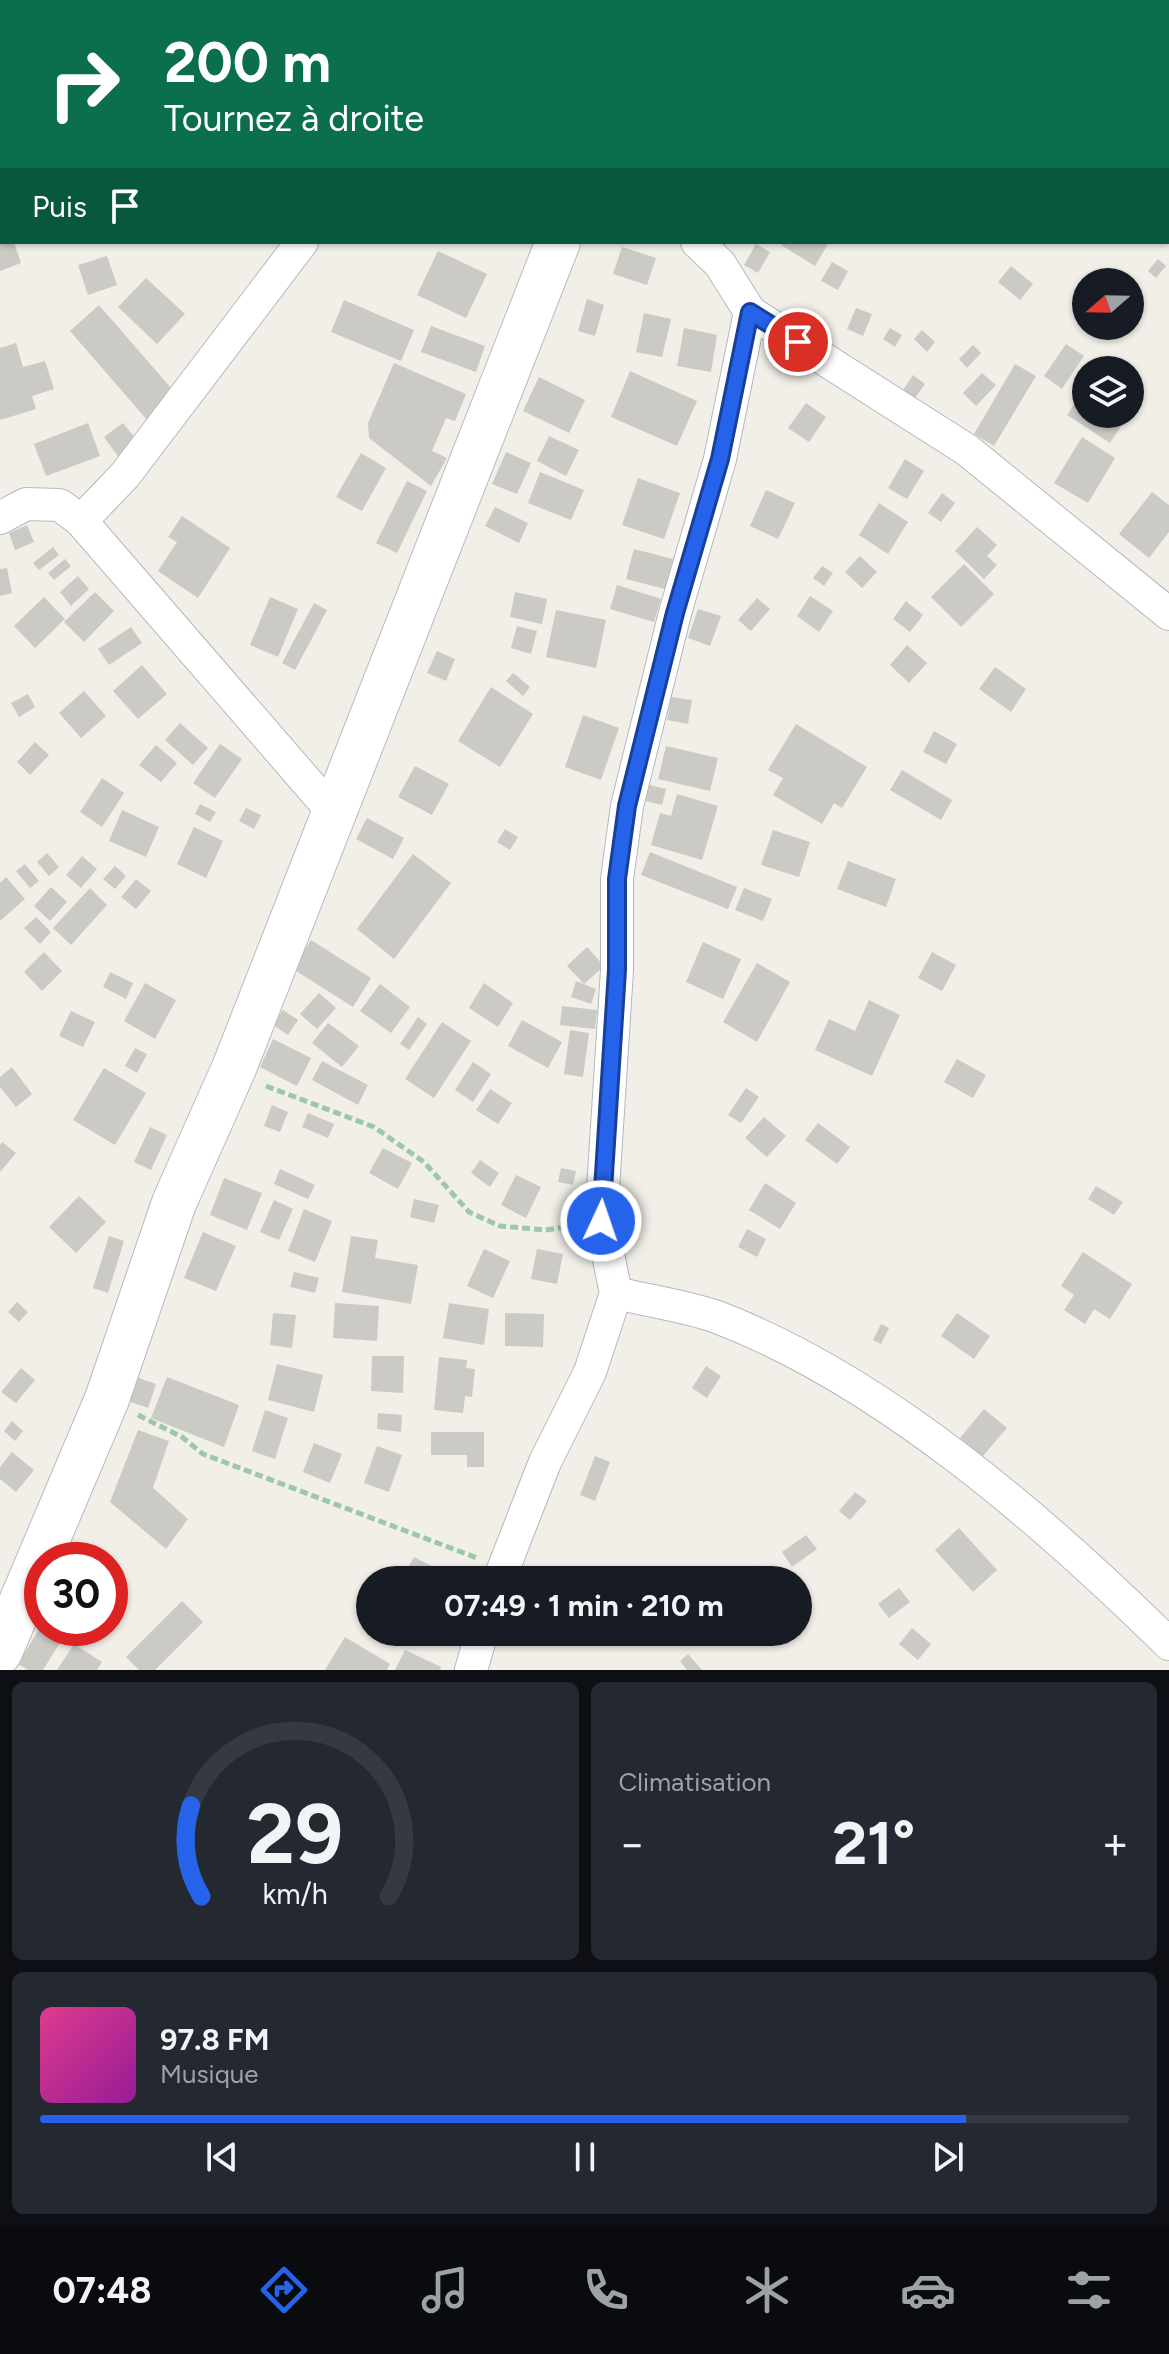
<!DOCTYPE html>
<html lang="fr">
<head>
<meta charset="utf-8">
<style>
	:root { --surface:#171b24; --page:#242831; --text:#f1f3f6; --muted:#9ea1a6; --line:#363941; --accent:#2563eb }
	body { margin:0; font-family:Figtree,sans-serif; background:var(--page); color:var(--text); height:100vh; display:flex; flex-direction:column; font-size:30px; white-space:nowrap }
	* { box-sizing:border-box; margin:0 }
	p { font-size:26px; color:var(--muted) }
	.icon { flex:none; width:44px; height:44px; fill:none; stroke:currentColor; stroke-width:2; stroke-linecap:round; stroke-linejoin:round }
	.map { position:relative; height:1670px; overflow:hidden }
	.details { display:flex; flex-direction:column; gap:12px; padding:12px; background:#0d0f14; flex:1 }
	.details>* { flex:none }
	.banner { position:absolute; left:0px; top:0px; width:1170px; height:244px; box-shadow:0 2px 6px #0004; background:#0b6e4f; color:#fff; overflow:hidden }
	.needle { width:52px; rotate:250deg }
	.buttons { position:absolute; left:1072px; top:268px; display:grid; gap:16px }
	.buttons a { display:grid; place-items:center; width:72px; height:72px; border-radius:50%; background:var(--surface); box-shadow:0 2px 6px #0004; font-size:40px }
	.speed { position:absolute; left:24px; top:1542px; display:flex; gap:16px; font-size:40px; font-weight:700; text-align:center }
	.speed>* { display:grid; place-content:center; width:104px; height:104px; border-radius:50%; background:var(--surface); box-shadow:0 2px 6px #0004; line-height:1 }
	.speed .limit { border:12px solid #d22; background:#fff; color:#111 }
	.pin { position:absolute; display:grid; place-items:center; width:68px; height:68px; color:#fff; margin:-34px; border:4px solid #fff; border-radius:50%; box-shadow:0 2px 8px #0007 }
	.me { position:absolute; width:88px; margin:-44px; rotate:3deg; stroke-linejoin:round; filter:drop-shadow(0 0 6px #0008) }
	.turn { display:flex; align-items:center; gap:28px; height:168px; padding:0 32px; font-size:36px }
	.turn .icon { width:104px; height:104px; stroke-width:2.5 }
	.turn b { display:block; font-size:56px; line-height:68px }
	.then { display:flex; align-items:center; height:76px; padding:0 32px; background:#0003; gap:16px; font-size:30px }
	.big { font-size:60px; font-weight:700; line-height:1.1 }
	.details .card { flex:1; display:flex; flex-direction:column; justify-content:center; gap:12px; min-width:0; padding:0 28px; border-radius:12px; background:var(--page) }
	.details .dial { align-items:center; gap:0 }
	.dial svg { height:208px; overflow:visible; fill:none; stroke:var(--line); stroke-width:7; stroke-linecap:round; text-anchor:middle }
	.dial text { fill:var(--text); stroke:none }
	.song { display:flex; align-items:center; gap:24px }
	.cover { width:96px; height:96px; border-radius:12px; background:linear-gradient(135deg,hsl(330 70% 55%),hsl(300 70% 35%)) }
	.played { height:8px; border-radius:4px; background:linear-gradient(90deg,var(--accent) 85%,var(--line) 85%) }
	.keys { display:flex; justify-content:space-around; direction:ltr }
	.heat { display:flex; justify-content:space-between; align-items:center; font-size:44px; direction:ltr }
	.details .tiles { flex:1; display:grid; gap:12px; grid-template-columns:1fr 1fr }
	.card:last-child { grid-column:span 2 }
	.trip { position:absolute; left:356px; top:1566px; width:456px; height:80px; border-radius:40px; background:var(--surface); box-shadow:0 2px 6px #0004; font-weight:700; line-height:80px; text-align:center }
	.tabs { display:flex; height:128px; justify-content:space-around; align-items:center; background:#090b0e; color:var(--muted) }
	.tabs .icon { width:56px; height:56px }
	.tabs .on { color:var(--accent) }
	.tabs b { font-size:36px; color:var(--text) }
	.map>svg:first-child { display:block }
	.building { fill:#cccac5 }
	.lines { fill:none; stroke-linecap:round; stroke-linejoin:round }
	.street-casing { stroke:#b5b8bc; stroke-width:34 }
	.secondary-casing { stroke:#b6babf; stroke-width:46 }
	.path { stroke:#9cc7a9; stroke-width:5; stroke-dasharray:8 4; stroke-linecap:butt }
	.street { stroke:#fff; stroke-width:32 }
	.secondary { stroke:#fff; stroke-width:44 }
	.route-casing { stroke:#184099; stroke-width:20 }
	.route { stroke:#2563eb; stroke-width:14 }
</style>
</head>
<body>
<div class="map">
<svg width="1169" height="1670" viewBox="0 0 1169 1670">
	<rect width="100%" height="100%" fill="#f1efe8"/>
	<g class="building">
		<path d="M0,242H14L21,263L0,271Z"/>
		<path d="M783,242H829L815,266L781,245Z"/>
		<path d="M756,244L770,252L758,273L744,265Z"/>
		<path d="M622,247L656,258L647,285L613,274Z"/>
		<path d="M438,251L487,274L466,318L417,295Z"/>
		<path d="M107,256L117,285L88,295L78,265Z"/>
		<path d="M1158,259L1166,266L1156,278L1148,271Z"/>
		<path d="M832,262L848,271L838,290L821,281Z"/>
		<path d="M1011,266L1033,284L1020,300L998,282Z"/>
		<path d="M146,278L185,314L157,344L118,307Z"/>
		<path d="M587,299L604,305L595,336L578,331Z"/>
		<path d="M344,300L414,330L401,361L331,332Z"/>
		<path d="M99,305L177,395L148,421L70,331Z"/>
		<path d="M856,308L872,314L863,336L847,329Z"/>
		<path d="M644,313L671,319L662,357L636,352Z"/>
		<path d="M431,326L485,346L476,372L421,352Z"/>
		<path d="M684,328L717,335L711,372L677,366Z"/>
		<path d="M890,328L902,335L895,347L883,339Z"/>
		<path d="M922,330L935,342L927,352L914,339Z"/>
		<path d="M16,343L23,367L45,361L54,389L32,396L36,409L0,420V348Z"/>
		<path d="M1066,344L1084,356L1062,389L1044,376Z"/>
		<path d="M973,345L981,353L967,368L959,359Z"/>
		<path d="M394,363L466,394L455,421L446,418L432,451L447,458L431,486L369,438L368,423Z"/>
		<path d="M1015,364L1036,376L994,446L974,434Z"/>
		<path d="M630,371L697,401L677,446L611,417Z"/>
		<path d="M982,373L996,385L976,406L963,393Z"/>
		<path d="M913,375L925,384L915,398L903,390Z"/>
		<path d="M539,377L585,400L569,433L523,411Z"/>
		<path d="M1086,386V414H1129L1110,443L1067,415Z"/>
		<path d="M806,403L826,417L809,442L788,428Z"/>
		<path d="M88,423L100,456L46,476L34,444Z"/>
		<path d="M123,423L143,448L123,463L104,437Z"/>
		<path d="M549,436L579,450L566,476L537,461Z"/>
		<path d="M1082,437L1115,458L1088,503L1054,483Z"/>
		<path d="M506,452L531,463L517,494L492,484Z"/>
		<path d="M361,453L386,468L362,511L336,497Z"/>
		<path d="M905,459L924,471L907,499L888,488Z"/>
		<path d="M540,472L584,490L571,520L528,503Z"/>
		<path d="M638,478L680,493L664,539L622,525Z"/>
		<path d="M407,481L427,491L397,553L376,543Z"/>
		<path d="M766,490L795,503L778,539L750,526Z"/>
		<path d="M1152,492L1169,505V532L1149,558L1119,534Z"/>
		<path d="M942,493L955,503L941,522L928,513Z"/>
		<path d="M879,503L908,522L888,554L859,535Z"/>
		<path d="M495,507L528,523L519,543L485,526Z"/>
		<path d="M182,516L230,548L198,598L158,571L177,542L168,537Z"/>
		<path d="M27,525L34,542L15,550L9,533Z"/>
		<path d="M977,527L997,545L987,556L997,565L984,579L955,551Z"/>
		<path d="M53,547L59,555L39,570L33,563Z"/>
		<path d="M634,549L673,559L665,589L626,579Z"/>
		<path d="M860,556L877,572L862,588L845,572Z"/>
		<path d="M65,559L71,566L54,580L48,573Z"/>
		<path d="M964,564L994,594L961,627L931,597Z"/>
		<path d="M822,566L833,573L824,586L813,578Z"/>
		<path d="M7,568L12,593L0,596V569Z"/>
		<path d="M78,576L89,589L71,606L60,592Z"/>
		<path d="M617,585L661,599L654,622L610,609Z"/>
		<path d="M95,592L114,611L84,642L64,622Z"/>
		<path d="M515,592L547,599L542,624L510,617Z"/>
		<path d="M810,596L833,611L819,632L797,616Z"/>
		<path d="M44,597L65,619L35,648L14,626Z"/>
		<path d="M270,597L298,609L278,657L250,645Z"/>
		<path d="M757,598L770,609L751,631L738,620Z"/>
		<path d="M906,601L923,615L910,632L893,619Z"/>
		<path d="M314,603L327,610L295,670L282,663Z"/>
		<path d="M698,609L721,616L710,646L688,638Z"/>
		<path d="M556,610L606,620L596,668L546,657Z"/>
		<path d="M517,626L537,631L531,654L511,648Z"/>
		<path d="M131,627L142,643L109,665L98,649Z"/>
		<path d="M907,645L927,663L909,683L890,665Z"/>
		<path d="M437,651L455,659L446,681L427,673Z"/>
		<path d="M142,665L167,694L138,719L113,691Z"/>
		<path d="M995,667L1026,689L1011,712L979,689Z"/>
		<path d="M513,673L530,687L523,696L506,681Z"/>
		<path d="M491,687L533,714L500,767L458,741Z"/>
		<path d="M84,691L106,716L81,738L59,713Z"/>
		<path d="M28,694L35,707L19,717L11,703Z"/>
		<path d="M671,697L692,700L688,724L667,720Z"/>
		<path d="M583,715L619,728L601,780L565,767Z"/>
		<path d="M180,723L208,748L193,765L165,740Z"/>
		<path d="M796,724L867,767L842,808L834,803L822,824L773,795L783,778L768,770Z"/>
		<path d="M934,731L957,744L946,764L923,752Z"/>
		<path d="M35,742L49,755L30,775L17,762Z"/>
		<path d="M220,744L242,759L215,798L193,783Z"/>
		<path d="M156,745L177,763L161,782L139,765Z"/>
		<path d="M666,746L718,758L710,791L658,779Z"/>
		<path d="M415,766L449,784L432,815L398,797Z"/>
		<path d="M902,770L952,800L941,820L890,790Z"/>
		<path d="M102,778L124,793L102,827L80,812Z"/>
		<path d="M642,783L666,789L662,805L638,799Z"/>
		<path d="M677,794L718,806L702,860L651,845L660,813L671,816Z"/>
		<path d="M200,804L216,812L210,822L195,814Z"/>
		<path d="M246,808L261,815L254,829L239,821Z"/>
		<path d="M122,810L159,827L146,857L109,841Z"/>
		<path d="M367,818L404,838L393,859L356,839Z"/>
		<path d="M194,827L223,841L206,878L177,864Z"/>
		<path d="M505,829L518,837L510,850L497,842Z"/>
		<path d="M773,830L810,842L799,877L761,865Z"/>
		<path d="M650,852L737,887L728,909L641,875Z"/>
		<path d="M47,853L59,867L49,876L37,862Z"/>
		<path d="M413,854L451,883L394,959L357,929Z"/>
		<path d="M82,856L97,869L81,888L66,875Z"/>
		<path d="M848,861L896,879L886,907L837,889Z"/>
		<path d="M25,864L39,881L30,888L16,871Z"/>
		<path d="M115,866L126,876L115,889L103,879Z"/>
		<path d="M6,877L25,899L0,921V883Z"/>
		<path d="M136,879L151,891L136,909L121,897Z"/>
		<path d="M51,887L67,902L50,921L34,906Z"/>
		<path d="M90,888L107,905L71,945L53,928Z"/>
		<path d="M744,888L772,899L763,921L735,910Z"/>
		<path d="M36,917L51,932L40,944L24,928Z"/>
		<path d="M311,940L371,978L353,1007L293,969Z"/>
		<path d="M703,942L741,959L723,999L686,982Z"/>
		<path d="M587,947L604,966L584,984L567,966Z"/>
		<path d="M44,952L62,971L42,991L24,972Z"/>
		<path d="M932,952L956,965L942,991L918,978Z"/>
		<path d="M757,963L790,982L757,1042L723,1022Z"/>
		<path d="M110,972L133,983L126,999L103,987Z"/>
		<path d="M576,981L596,989L591,1004L571,997Z"/>
		<path d="M145,983L176,1000L155,1039L124,1021Z"/>
		<path d="M484,983L513,1003L498,1027L469,1008Z"/>
		<path d="M380,984L410,1007L391,1033L360,1011Z"/>
		<path d="M319,993L336,1008L317,1029L300,1014Z"/>
		<path d="M869,1000L900,1015L872,1076L815,1050L829,1019L855,1031Z"/>
		<path d="M562,1006L597,1010L595,1029L560,1025Z"/>
		<path d="M283,1010L298,1020L288,1035L273,1025Z"/>
		<path d="M71,1011L95,1022L83,1047L59,1036Z"/>
		<path d="M418,1017L427,1024L409,1050L400,1044Z"/>
		<path d="M522,1020L562,1042L548,1068L508,1046Z"/>
		<path d="M442,1022L471,1041L434,1098L405,1079Z"/>
		<path d="M328,1023L359,1046L342,1067L312,1043Z"/>
		<path d="M570,1030L589,1033L583,1077L564,1074Z"/>
		<path d="M273,1039L311,1058L297,1086L260,1067Z"/>
		<path d="M135,1048L147,1054L137,1073L125,1066Z"/>
		<path d="M957,1059L986,1075L973,1098L944,1082Z"/>
		<path d="M322,1061L368,1085L358,1105L312,1080Z"/>
		<path d="M473,1062L491,1074L473,1102L455,1090Z"/>
		<path d="M12,1067L32,1094L16,1107L0,1087V1077Z"/>
		<path d="M104,1068L146,1093L115,1145L73,1120Z"/>
		<path d="M746,1088L759,1097L741,1123L728,1115Z"/>
		<path d="M490,1089L512,1103L498,1124L476,1110Z"/>
		<path d="M272,1105L288,1112L280,1132L264,1126Z"/>
		<path d="M308,1113L334,1124L328,1138L302,1127Z"/>
		<path d="M764,1117L786,1136L767,1157L745,1138Z"/>
		<path d="M818,1123L850,1147L837,1164L805,1140Z"/>
		<path d="M150,1127L167,1135L151,1170L134,1162Z"/>
		<path d="M2,1142L16,1153L0,1172V1145Z"/>
		<path d="M383,1148L412,1163L398,1189L369,1173Z"/>
		<path d="M480,1160L499,1173L490,1187L471,1173Z"/>
		<path d="M561,1168L576,1171L573,1185L558,1182Z"/>
		<path d="M280,1169L315,1185L308,1199L274,1184Z"/>
		<path d="M516,1175L541,1187L526,1218L501,1205Z"/>
		<path d="M224,1178L262,1193L247,1230L210,1215Z"/>
		<path d="M765,1183L796,1203L780,1229L749,1210Z"/>
		<path d="M1096,1186L1123,1202L1114,1215L1088,1199Z"/>
		<path d="M79,1196L106,1222L76,1253L49,1227Z"/>
		<path d="M414,1199L439,1205L434,1223L410,1217Z"/>
		<path d="M274,1200L293,1209L279,1240L260,1232Z"/>
		<path d="M304,1209L332,1221L315,1262L288,1251Z"/>
		<path d="M747,1229L766,1239L757,1257L738,1247Z"/>
		<path d="M203,1232L236,1246L216,1291L184,1278Z"/>
		<path d="M109,1236L124,1241L108,1293L93,1288Z"/>
		<path d="M351,1236L378,1240L375,1258L418,1265L411,1304L342,1292Z"/>
		<path d="M484,1249L510,1261L493,1298L467,1286Z"/>
		<path d="M537,1249L563,1254L557,1284L531,1279Z"/>
		<path d="M1083,1252L1132,1284L1110,1319L1094,1309L1085,1324L1064,1310L1074,1295L1061,1286Z"/>
		<path d="M294,1272L319,1278L315,1293L290,1287Z"/>
		<path d="M17,1302L28,1312L19,1322L8,1312Z"/>
		<path d="M335,1303L379,1306L377,1341L333,1338Z"/>
		<path d="M449,1303L489,1309L484,1345L443,1338Z"/>
		<path d="M273,1313L296,1315L292,1348L270,1345Z"/>
		<path d="M505,1313L544,1314L543,1347L505,1346Z"/>
		<path d="M957,1313L990,1336L974,1359L941,1336Z"/>
		<path d="M881,1324L889,1328L881,1344L873,1340Z"/>
		<path d="M372,1356H404L403,1393L371,1391Z"/>
		<path d="M439,1357L467,1360L466,1368L475,1369L472,1397L465,1396L463,1413L434,1410Z"/>
		<path d="M277,1364L323,1375L314,1412L268,1400Z"/>
		<path d="M706,1366L721,1376L707,1398L692,1388Z"/>
		<path d="M21,1368L35,1380L16,1403L1,1392Z"/>
		<path d="M133,1376L156,1384L148,1408L125,1400Z"/>
		<path d="M167,1377L239,1405L224,1447L151,1418Z"/>
		<path d="M984,1409L1007,1428L982,1457L960,1438Z"/>
		<path d="M265,1410L288,1418L275,1459L252,1451Z"/>
		<path d="M378,1413L402,1415L401,1432L377,1429Z"/>
		<path d="M12,1421L23,1431L15,1441L4,1431Z"/>
		<path d="M138,1430L169,1441L153,1488L188,1519L166,1549L110,1502Z"/>
		<path d="M431,1432H484V1467H467V1455H431Z"/>
		<path d="M314,1443L342,1454L330,1483L303,1472Z"/>
		<path d="M377,1446L402,1455L389,1492L364,1483Z"/>
		<path d="M12,1452L34,1470L16,1492L0,1479V1467Z"/>
		<path d="M595,1456L610,1462L595,1501L580,1495Z"/>
		<path d="M855,1492L867,1501L850,1520L839,1511Z"/>
		<path d="M959,1528L997,1570L973,1592L935,1550Z"/>
		<path d="M806,1535L817,1549L792,1567L782,1552Z"/>
		<path d="M70,1541L90,1548L86,1560H63Z"/>
		<path d="M414,1557L441,1571L436,1580H423L406,1571Z"/>
		<path d="M753,1565L765,1578L762,1580H747L742,1574Z"/>
		<path d="M899,1588L910,1602L889,1618L878,1604Z"/>
		<path d="M182,1601L203,1622L155,1670H139L126,1657Z"/>
		<path d="M42,1624V1628H58L66,1633L43,1670H28L18,1664Z"/>
		<path d="M912,1628L931,1644L918,1660L899,1644Z"/>
		<path d="M345,1637L390,1664L387,1670H325Z"/>
		<path d="M74,1644L102,1662L97,1670H57Z"/>
		<path d="M405,1650L441,1667L440,1670H395Z"/>
		<path d="M688,1654L702,1670H687L680,1661Z"/>
	</g>
	<g class="lines">
		<g class="street-casing">
			<g id="street">
				<path d="M1122,0L1127,2"/>
				<path d="M485,2L486,0"/>
				<path d="M1168,21L1169,22"/>
				<path d="M697,242L720,264L750,312L967,450L1169,614"/>
				<path d="M750,312L720,459L675,613L627,806L617,879V970L601,1221L616,1293C649,1301 686,1306 717,1317C882,1380 1044,1521 1169,1644"/>
				<path d="M0,518L26,504L60,505L81,521L333,812"/>
				<path d="M81,521L125,475L302,242"/>
				<path d="M499,1580L545,1462L590,1372L616,1293"/>
				<path d="M471,1670L482,1632"/>
			</g>
		</g>
		<g class="secondary-casing">
			<g id="secondary">
				<path d="M652,2L653,0"/>
				<path d="M0,1652L107,1399L174,1203L234,1068L558,242"/>
			</g>
		</g>
		<g class="path">
			<path d="M266,1086L374,1127L424,1162L469,1212L500,1226L546,1230L571,1226"/>
			<path d="M138,1415L182,1437L203,1454L477,1558"/>
		</g>
		<use href="#street" class="street"/>
		<use href="#secondary" class="secondary"/>
	</g>
	<g class="lines">
		<g class="route-casing">
			<path id="route" d="M601,1221L617,970V879L627,806L675,613L720,459L750,312L798,342"/>
		</g>
		<use href="#route" class="route"/>
	</g>
</svg>
<div class="buttons">
<a><svg class="needle" viewBox="-14 -14 28 28"><path d="M0-13l5 13h-10z" fill="#e53935"/><path d="M0 13l5-13h-10z" fill="#9ea1a6"/></svg></a>
<a><svg class="icon" aria-label="layers" viewBox="0 0 24 24"><path d="M12 4l9 5-9 5-9-5zM3 14l9 5 9-5"/></svg></a>
</div>
<div class="speed"><div class="limit">30</div></div>
<div class="pin" style="left:798px;top:342px;background:#d93025"><svg class="icon" aria-label="arrive" viewBox="0 0 24 24"><path d="M6 21V4h12l-3 4 3 4H6"/></svg></div>
<svg class="me" style="left:601px;top:1221px" viewBox="-20 -20 40 40"><circle r="17" fill="#2563eb" stroke="#fff" stroke-width="3"/><path d="M0-11L8 9 0 5-8 9z" fill="#fff"/></svg>
<div class="trip">07:49 · 1 min · 210 m</div>
<div class="banner">
<div class="turn"><svg class="icon" aria-label="right" viewBox="0 0 24 24"><path d="M7 20v-9h11M14 6l5 5-5 5"/></svg><div><b>200 m</b>Tournez à droite</div></div>
<div class="then">Puis<svg class="icon" aria-label="arrive" viewBox="0 0 24 24"><path d="M6 21V4h12l-3 4 3 4H6"/></svg></div>
</div>
</div>
<section class="details">
<div class="tiles">
<div class="card dial"><svg viewBox="0 0 100 80">
<path d="M14 69A42 42 0 1 1 86 69"/>
<path d="M14 69A42 42 0 0 1 10 34" stroke="#2563eb"/>
<text x="50" y="56" font-size="32" font-weight="700">29</text>
<text x="50" y="72" font-size="11">km/h</text>
</svg></div>
<div class="card"><p>Climatisation</p>
<div class="heat"><a>−</a><b class="big">21°</b><a>+</a></div>
</div>
<div class="card">
<div class="song"><i class="cover"></i><div><b>97.8 FM</b><p>Musique</p></div></div>
<div class="played"></div>
<div class="keys"><svg class="icon" aria-label="previous" viewBox="0 0 24 24"><path d="M18 5L8 12l10 7zM5 5v14"/></svg><svg class="icon" aria-label="pause" viewBox="0 0 24 24"><path d="M8 5v14M16 5v14"/></svg><svg class="icon" aria-label="next" viewBox="0 0 24 24"><path d="M6 5l10 7-10 7zM19 5v14"/></svg></div>
</div>
</div>
</section>
<nav class="tabs">
<b>07:48</b>
<svg class="icon on" aria-label="directions" viewBox="0 0 24 24"><path d="M12 3l9 9-9 9-9-9zM9 14v-3h6M13 9l2 2-2 2"/></svg>
<svg class="icon" aria-label="music" viewBox="0 0 24 24"><path d="M9 18V5l10-2v13"/><circle cx="6" cy="18" r="3"/><circle cx="16" cy="16" r="3"/></svg>
<svg class="icon" aria-label="phone" viewBox="0 0 24 24"><path d="M5 4h4l2 5-3 2q2 4 5 5l2-3 5 2v4C11 20 4 13 5 4z"/></svg>
<svg class="icon" aria-label="climate" viewBox="0 0 24 24"><path d="M12 3v18M4 7l16 10M4 17L20 7"/></svg>
<svg class="icon" aria-label="car" viewBox="0 0 24 24"><path d="M5 17H2v-5l4-1 3-4h7l3 4 3 1v5h-3M9 17h6M6 11h13"/><circle cx="7" cy="17" r="2"/><circle cx="17" cy="17" r="2"/></svg>
<svg class="icon" aria-label="filters" viewBox="0 0 24 24"><path d="M4 7h16M4 17h16"/><circle cx="9" cy="7" r="2"/><circle cx="15" cy="17" r="2"/></svg>
</nav>
</body>
</html>
